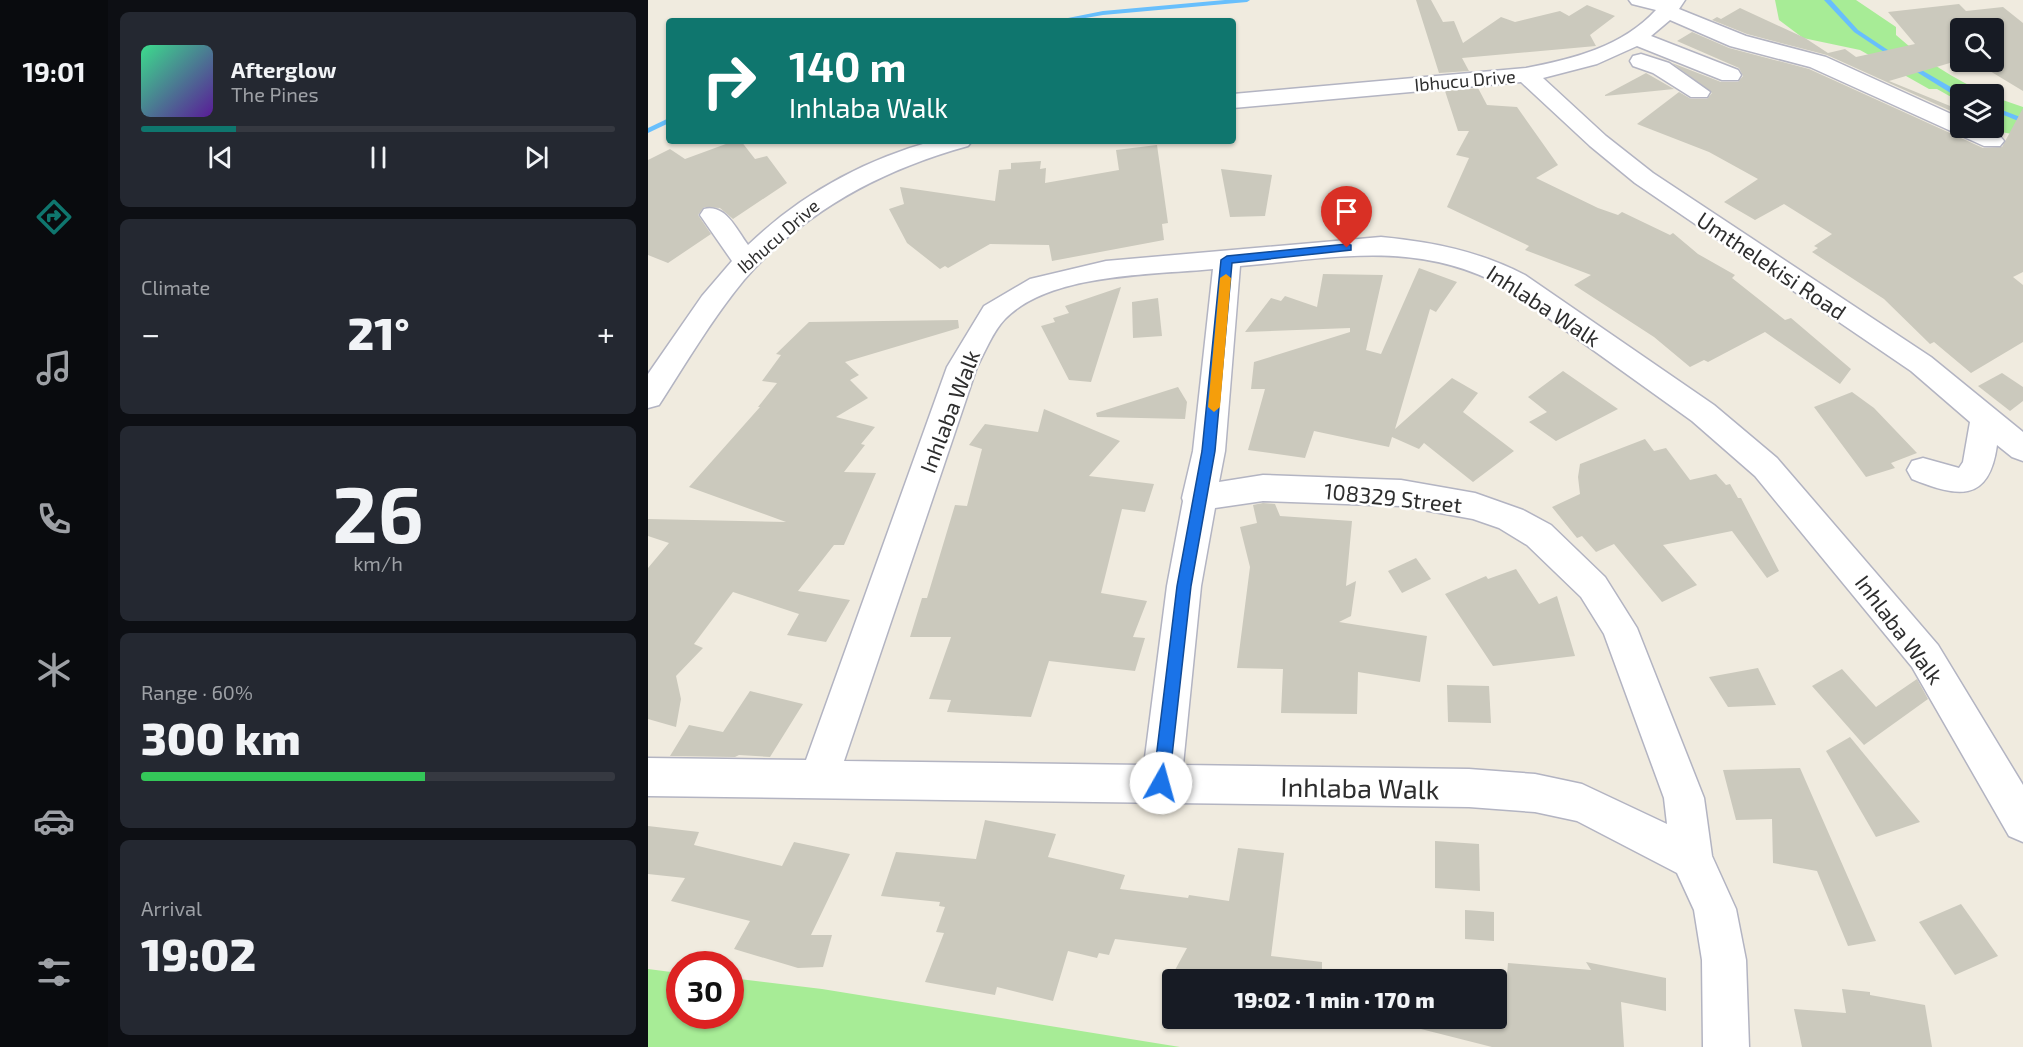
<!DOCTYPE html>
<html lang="en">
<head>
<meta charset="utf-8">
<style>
	:root { --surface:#171b24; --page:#242831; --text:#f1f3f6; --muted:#9ea1a6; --line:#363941; --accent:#0f766e }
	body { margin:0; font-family:"Exo 2",sans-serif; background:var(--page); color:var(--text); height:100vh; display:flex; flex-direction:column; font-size:22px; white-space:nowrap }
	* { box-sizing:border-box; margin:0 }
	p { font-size:20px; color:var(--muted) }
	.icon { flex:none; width:33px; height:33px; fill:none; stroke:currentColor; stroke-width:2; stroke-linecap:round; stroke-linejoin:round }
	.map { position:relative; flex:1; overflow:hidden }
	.side { display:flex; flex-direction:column; gap:12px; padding:12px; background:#0d0f14; width:540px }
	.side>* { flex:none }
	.banner { position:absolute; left:18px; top:18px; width:570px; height:126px; border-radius:6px; box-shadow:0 2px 4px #0004; background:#0f766e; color:#fff; overflow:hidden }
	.buttons { position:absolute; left:1302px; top:18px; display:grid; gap:12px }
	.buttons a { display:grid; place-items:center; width:54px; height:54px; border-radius:6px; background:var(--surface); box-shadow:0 2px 4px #0004; font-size:30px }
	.speed { position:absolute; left:18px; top:951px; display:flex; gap:12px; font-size:30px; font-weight:700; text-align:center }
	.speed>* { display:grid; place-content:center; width:78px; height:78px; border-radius:50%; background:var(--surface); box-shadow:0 2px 4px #0004; line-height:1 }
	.speed .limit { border:9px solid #d22; background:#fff; color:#111 }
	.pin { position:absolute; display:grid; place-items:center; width:51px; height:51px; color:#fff; margin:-62px -26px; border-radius:50% 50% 50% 0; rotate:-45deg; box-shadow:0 0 6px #0007 }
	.pin .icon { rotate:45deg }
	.me { position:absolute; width:66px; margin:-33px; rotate:7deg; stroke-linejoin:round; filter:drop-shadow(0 0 4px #0008) }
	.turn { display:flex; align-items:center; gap:21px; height:126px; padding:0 24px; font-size:27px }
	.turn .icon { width:78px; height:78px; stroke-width:2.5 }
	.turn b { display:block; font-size:42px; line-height:51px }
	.big { font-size:45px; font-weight:800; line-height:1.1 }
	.side .card { flex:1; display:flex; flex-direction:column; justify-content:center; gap:9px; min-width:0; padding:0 21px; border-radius:9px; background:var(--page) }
	.side .dial { align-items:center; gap:0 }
	.dial b { font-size:78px; line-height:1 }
	.song { display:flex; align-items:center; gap:18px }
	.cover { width:72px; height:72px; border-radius:9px; background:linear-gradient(135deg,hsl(150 70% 55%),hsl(270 70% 35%)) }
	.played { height:6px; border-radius:3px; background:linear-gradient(90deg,var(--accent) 20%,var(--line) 20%) }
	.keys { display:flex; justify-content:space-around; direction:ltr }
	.heat { display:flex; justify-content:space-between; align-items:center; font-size:33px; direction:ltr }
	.charge { height:9px; border-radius:4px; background:linear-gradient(90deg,#34c759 60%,var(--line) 0) }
	.trip { position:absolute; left:514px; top:969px; width:345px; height:60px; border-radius:6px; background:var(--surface); box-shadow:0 2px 4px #0004; font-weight:800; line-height:60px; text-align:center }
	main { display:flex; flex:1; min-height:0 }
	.dock { display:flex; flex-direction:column; width:108px; justify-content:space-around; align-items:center; background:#090b0e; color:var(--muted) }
	.dock .icon { width:42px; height:42px }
	.dock .selected { color:var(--accent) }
	.dock b { font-size:27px; color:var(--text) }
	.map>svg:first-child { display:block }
	.green { fill:#a7ec96 }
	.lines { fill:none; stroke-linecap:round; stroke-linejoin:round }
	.stream { fill:#68bffc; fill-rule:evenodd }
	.building { fill:#cbc9bd }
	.minor-casing { stroke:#b3b4c2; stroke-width:3 }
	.minor { fill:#fff; fill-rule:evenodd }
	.route { fill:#1a73e8; stroke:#114b97; stroke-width:1.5 }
	.slow { fill:#f59e0b }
	.labels { text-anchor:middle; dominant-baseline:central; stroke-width:5; stroke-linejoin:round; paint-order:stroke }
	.far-street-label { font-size:18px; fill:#2e2e2e; stroke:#fff }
	.street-label { font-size:22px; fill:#2e2e2e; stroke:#fff }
	.near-street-label { font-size:27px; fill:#2e2e2e; stroke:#fff }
</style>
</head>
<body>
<main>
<nav class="dock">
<b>19:01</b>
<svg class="icon selected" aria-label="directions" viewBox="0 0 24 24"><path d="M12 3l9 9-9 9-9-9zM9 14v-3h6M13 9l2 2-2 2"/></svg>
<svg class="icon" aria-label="music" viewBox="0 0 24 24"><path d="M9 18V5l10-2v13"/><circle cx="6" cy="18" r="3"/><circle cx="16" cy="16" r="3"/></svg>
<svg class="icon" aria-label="phone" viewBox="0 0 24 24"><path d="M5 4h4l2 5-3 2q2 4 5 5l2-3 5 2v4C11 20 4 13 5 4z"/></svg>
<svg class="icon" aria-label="climate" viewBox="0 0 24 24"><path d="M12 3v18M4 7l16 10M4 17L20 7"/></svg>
<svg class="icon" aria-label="car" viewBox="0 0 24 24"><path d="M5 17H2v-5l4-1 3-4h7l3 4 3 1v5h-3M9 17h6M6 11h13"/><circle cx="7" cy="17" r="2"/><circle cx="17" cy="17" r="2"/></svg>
<svg class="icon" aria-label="filters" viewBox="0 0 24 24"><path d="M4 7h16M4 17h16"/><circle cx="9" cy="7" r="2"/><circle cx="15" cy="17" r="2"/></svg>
</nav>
<section class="side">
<div class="card">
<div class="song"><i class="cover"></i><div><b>Afterglow</b><p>The Pines</p></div></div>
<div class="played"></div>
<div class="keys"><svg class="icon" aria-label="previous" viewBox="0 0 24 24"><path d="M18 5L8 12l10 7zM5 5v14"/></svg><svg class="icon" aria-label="pause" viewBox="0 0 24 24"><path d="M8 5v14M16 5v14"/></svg><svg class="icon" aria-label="next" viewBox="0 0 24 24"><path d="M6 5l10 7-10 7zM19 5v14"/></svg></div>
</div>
<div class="card"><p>Climate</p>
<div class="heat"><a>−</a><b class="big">21°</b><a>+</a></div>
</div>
<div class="card dial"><b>26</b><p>km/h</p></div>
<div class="card"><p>Range · 60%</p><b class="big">300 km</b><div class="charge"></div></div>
<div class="card"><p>Arrival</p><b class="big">19:02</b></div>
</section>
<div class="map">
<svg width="1375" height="1047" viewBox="0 0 1375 1047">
	<rect width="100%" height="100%" fill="#f0ebdf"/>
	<g class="green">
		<path d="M1127,0H1208L1248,27V35C1277,61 1305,78 1339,94H1312V102L1289,89H1281L1212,50L1155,38L1131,20Z"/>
		<path d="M1346,97L1375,107V136L1353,132L1345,136L1328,128H1346Z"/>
		<path d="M0,969L31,973L32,1016H82L83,978L174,989L532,1047H0Z"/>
	</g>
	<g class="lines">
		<g class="stream">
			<path d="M577,0H602L599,2L455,15L420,21H405L455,11Z"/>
			<path d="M1176,0H1183L1210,30L1249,56V58H1245L1206,32Z"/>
			<path d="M1259,64H1263L1315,94H1312V97H1309L1259,66Z"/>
			<path d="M1346,107L1375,118V123L1346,111Z"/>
			<path d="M21,118V123L0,133V128Z"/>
		</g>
	</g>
	<g class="building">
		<path d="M768,0H783L795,22L806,21L815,43L853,17L867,22L912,11L921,16L939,5L967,16L942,35L948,46L814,58L821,71L791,73Z"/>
		<path d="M1311,4L1318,11L1355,7L1375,23V91L1327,62H1346V28H1312V60L1241,81L1307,108L1303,111L1179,55L1099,34L1064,20L1069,17L1073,19L1092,8L1157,38L1180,53L1197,49L1208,57L1267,44L1240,12Z"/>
		<path d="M1044,32L1081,48L1161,69L1335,148L1354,147L1375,108V272L1365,277L1375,285V342L1323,373L1286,342L1282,344L1236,299L1164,252L1170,248L1166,246L1184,234L1136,204L1107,220L1076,202L1110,179L1061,152L989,124L1031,92L1043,99H1059L1064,93L1024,63L1073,82H1090L1095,76L1091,68L1029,41Z"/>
		<path d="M998,73L1026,89L957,96V95Z"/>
		<path d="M830,88L839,105L869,107L910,165L888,178L950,208L970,215L974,212L1022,235L1025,233L1050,254L1087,275L1084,278L1137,320L1143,318L1203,369L1192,384L1117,332L1060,362L1056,360L1042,367L1006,337L926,285L943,275L877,250L881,246L799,207L821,158L808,155L821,131H810L797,91Z"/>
		<path d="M86,141H93L107,159L119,156L139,183L85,219L72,208L56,207L50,215L63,234L20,263L0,255V160L22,149L37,159Z"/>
		<path d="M509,145L520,223L514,224L516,240L404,261L401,245L342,244L300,268L297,266L292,269L259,243L241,209L256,204L252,187L347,201L351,170L363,169V163L393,161L392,169L398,168L397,183L471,170L468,150Z"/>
		<path d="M573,169L624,175L617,216L582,217Z"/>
		<path d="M771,268L809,282L788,312L782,309L747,429L804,378L830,393L815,412L866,451L825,482L776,443L771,449L744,437L741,447L666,431L657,458L600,450L617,389H603L606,362L702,332V328L597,332L623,298L633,301L637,296L669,307L675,274L735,275L718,350L733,354Z"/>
		<path d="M473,287L443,382L421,380L393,326L407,322L405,318L421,313L417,306Z"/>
		<path d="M510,298L514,336L485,338L484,302Z"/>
		<path d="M310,320L311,328L197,362L211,375L202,380L220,398L188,417L227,427L213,444L217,445L196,472L228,473L196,545H186L150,591L202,600L178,642L139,635L151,614L85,592L46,644L55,648L28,676L33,699L28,727L0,719V568L21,543L0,536V519L138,522L41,487L112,407H110L129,383L114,381L133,355L128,354L161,322Z"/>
		<path d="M915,371L970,409L908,441L881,422L899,412L880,397Z"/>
		<path d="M1354,373L1375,387V401L1362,411L1330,386Z"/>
		<path d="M530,387L539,402L537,419L449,417L448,413Z"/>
		<path d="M1204,392L1226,408L1269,453L1243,463L1247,468L1218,477L1166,407Z"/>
		<path d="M396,409L472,441L441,476L506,484L497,512L474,509L453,593L499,601L485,637L497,638L487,671L401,661L383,717L299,712L303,700L281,699L303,637H262L274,598H279L307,505L319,506L334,449L321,445L337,424L390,432Z"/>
		<path d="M997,439L1006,451L1018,448L1042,480L1068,474L1078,485L1082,484L1090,498H1093L1131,571L1119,578L1084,531L1015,545L1049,585L1014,602L966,544L948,552L934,536L929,538L904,507L932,494L930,477L932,464Z"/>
		<path d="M615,503L627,504L632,516L704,521L698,586L708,581L703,616L691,622L779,636L772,682L710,672L709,714L633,713L635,669L589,668L602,567L592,527L609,523L605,505Z"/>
		<path d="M768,558L783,579L754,593L740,571Z"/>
		<path d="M868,569L891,604L909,596L927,656L845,666L797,594L838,576L840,579Z"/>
		<path d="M1110,668L1128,705L1080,707L1061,677Z"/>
		<path d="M1194,669L1228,707L1269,679L1280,699L1216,745L1164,686Z"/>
		<path d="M799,685L841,686L843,723L800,722Z"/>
		<path d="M102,691L155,704L122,757L91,755L87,757L22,756L41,725L75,732Z"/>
		<path d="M1202,737L1272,822L1228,837L1178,751Z"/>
		<path d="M1152,768L1159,784L1228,941L1200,946L1169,871L1125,863L1124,819L1088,820L1075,770Z"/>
		<path d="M337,820L408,834L400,857L477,875L472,889L540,898L541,895L581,901L590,848L636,853L623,956L674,962V980H541L527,970L539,948L467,939L461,955L451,953L449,958L420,951L405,1001L349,987L347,995L277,982L296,933L288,932L297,907L291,906L292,902L233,896L248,852L328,859Z"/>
		<path d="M0,826L51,832L46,845L134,866L146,842L202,854L163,935H184L175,967L150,968L86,949L102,921L23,901L37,878L0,874Z"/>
		<path d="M787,841L831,844L832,891L787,888Z"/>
		<path d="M1313,904L1350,956L1307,975L1271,922Z"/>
		<path d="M817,910L846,912V941L817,939Z"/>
		<path d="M938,962L1018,978V1011L973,1002L976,1047H844L769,1028L770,1018H855L860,963L943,970Z"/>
		<path d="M1194,989L1222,992V995L1277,1005L1284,1047H1154L1146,1009L1198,1013Z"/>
	</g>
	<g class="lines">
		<g class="minor-casing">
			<g id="minor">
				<path d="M981,0H1037L1031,9L1098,36L1178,57L1312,118V128C1328,128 1346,127 1356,141L1352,146H1336L1162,67L1082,46L1022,20L1003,36L1090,70L1093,75L1090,80H1074L989,46L949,64L895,78L958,136L1005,173L1283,357L1375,432V461L1364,457L1349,445C1341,504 1309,497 1264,479L1259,470L1264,461L1275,458L1311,468L1315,462L1322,422L1263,371L987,183L942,146L873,82L585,108V94L878,68C925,59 974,47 1008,10L984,4Z"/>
				<path d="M993,54L1021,63L1062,92L1059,97H1043L1005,73L985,66L982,61L985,56Z"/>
				<path d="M285,141H324L320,146C233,170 156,211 96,280C64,319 38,363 11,405L0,408V374L54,296L84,261L52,215L56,209C78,204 88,229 100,245C152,195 216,160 285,141Z"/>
				<path d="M733,237C784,242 831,251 877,275L1066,405L1129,458L1290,645L1375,785V842L1361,836L1264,667L1107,476L1044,421L857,287C768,239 688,258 592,266L577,451L571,482L615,475L753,480L827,493L875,510L903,525L957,577L989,628L1056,798L1064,856L1088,909L1098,960L1101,1047H1055L1054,960L1046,910L1029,873L929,821L887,812L821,807L0,796V758L158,760L299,367L336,306L382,279L458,261ZM565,269L545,451L534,498L535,501L519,586L496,765L196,761L329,367C337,352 345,331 357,319C402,273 504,275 565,269ZM615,501L753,506L825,519L851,528L879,545L933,597L956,634L1016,798L1019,824L934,784L887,774L821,769L535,765L553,586L567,508Z"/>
			</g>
		</g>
		<use href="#minor" class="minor"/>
	</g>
	<path class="route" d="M699,244L703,245V250L584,263L567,451L543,586L521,783L519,789L513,791L507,789L505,783L529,586L554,451L573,260L579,256Z"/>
	<path class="slow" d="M578,274L583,278L572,407L566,412L560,407L572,278Z"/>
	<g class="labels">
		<g class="far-street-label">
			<text transform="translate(817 80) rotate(-5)">Ibhucu Drive</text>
			<text transform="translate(130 236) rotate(-41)">Ibhucu Drive</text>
		</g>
		<g class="street-label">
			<text transform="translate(1124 265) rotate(34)">Umthelekisi Road</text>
			<text transform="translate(896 305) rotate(33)">Inhlaba Walk</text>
			<text transform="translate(301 411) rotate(-69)">Inhlaba Walk</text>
			<text transform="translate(745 497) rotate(6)">108329 Street</text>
			<text transform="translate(1252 629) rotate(53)">Inhlaba Walk</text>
		</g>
		<g class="near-street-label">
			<text transform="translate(712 787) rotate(1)">Inhlaba Walk</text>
		</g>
	</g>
</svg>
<div class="buttons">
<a><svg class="icon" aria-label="search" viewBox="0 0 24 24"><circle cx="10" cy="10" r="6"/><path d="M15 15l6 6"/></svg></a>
<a><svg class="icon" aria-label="layers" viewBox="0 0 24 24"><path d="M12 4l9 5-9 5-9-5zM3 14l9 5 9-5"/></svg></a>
</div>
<div class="speed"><div class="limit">30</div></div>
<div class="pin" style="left:699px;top:248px;background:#d93025"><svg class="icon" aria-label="arrive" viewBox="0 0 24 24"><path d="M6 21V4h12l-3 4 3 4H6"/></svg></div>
<svg class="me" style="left:513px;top:783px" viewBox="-20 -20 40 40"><circle r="19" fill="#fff"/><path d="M0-13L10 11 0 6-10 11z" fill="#1a73e8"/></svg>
<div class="trip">19:02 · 1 min · 170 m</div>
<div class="banner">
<div class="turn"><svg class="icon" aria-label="right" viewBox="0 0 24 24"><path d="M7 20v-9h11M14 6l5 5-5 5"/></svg><div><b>140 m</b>Inhlaba Walk</div></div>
</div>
</div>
</main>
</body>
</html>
